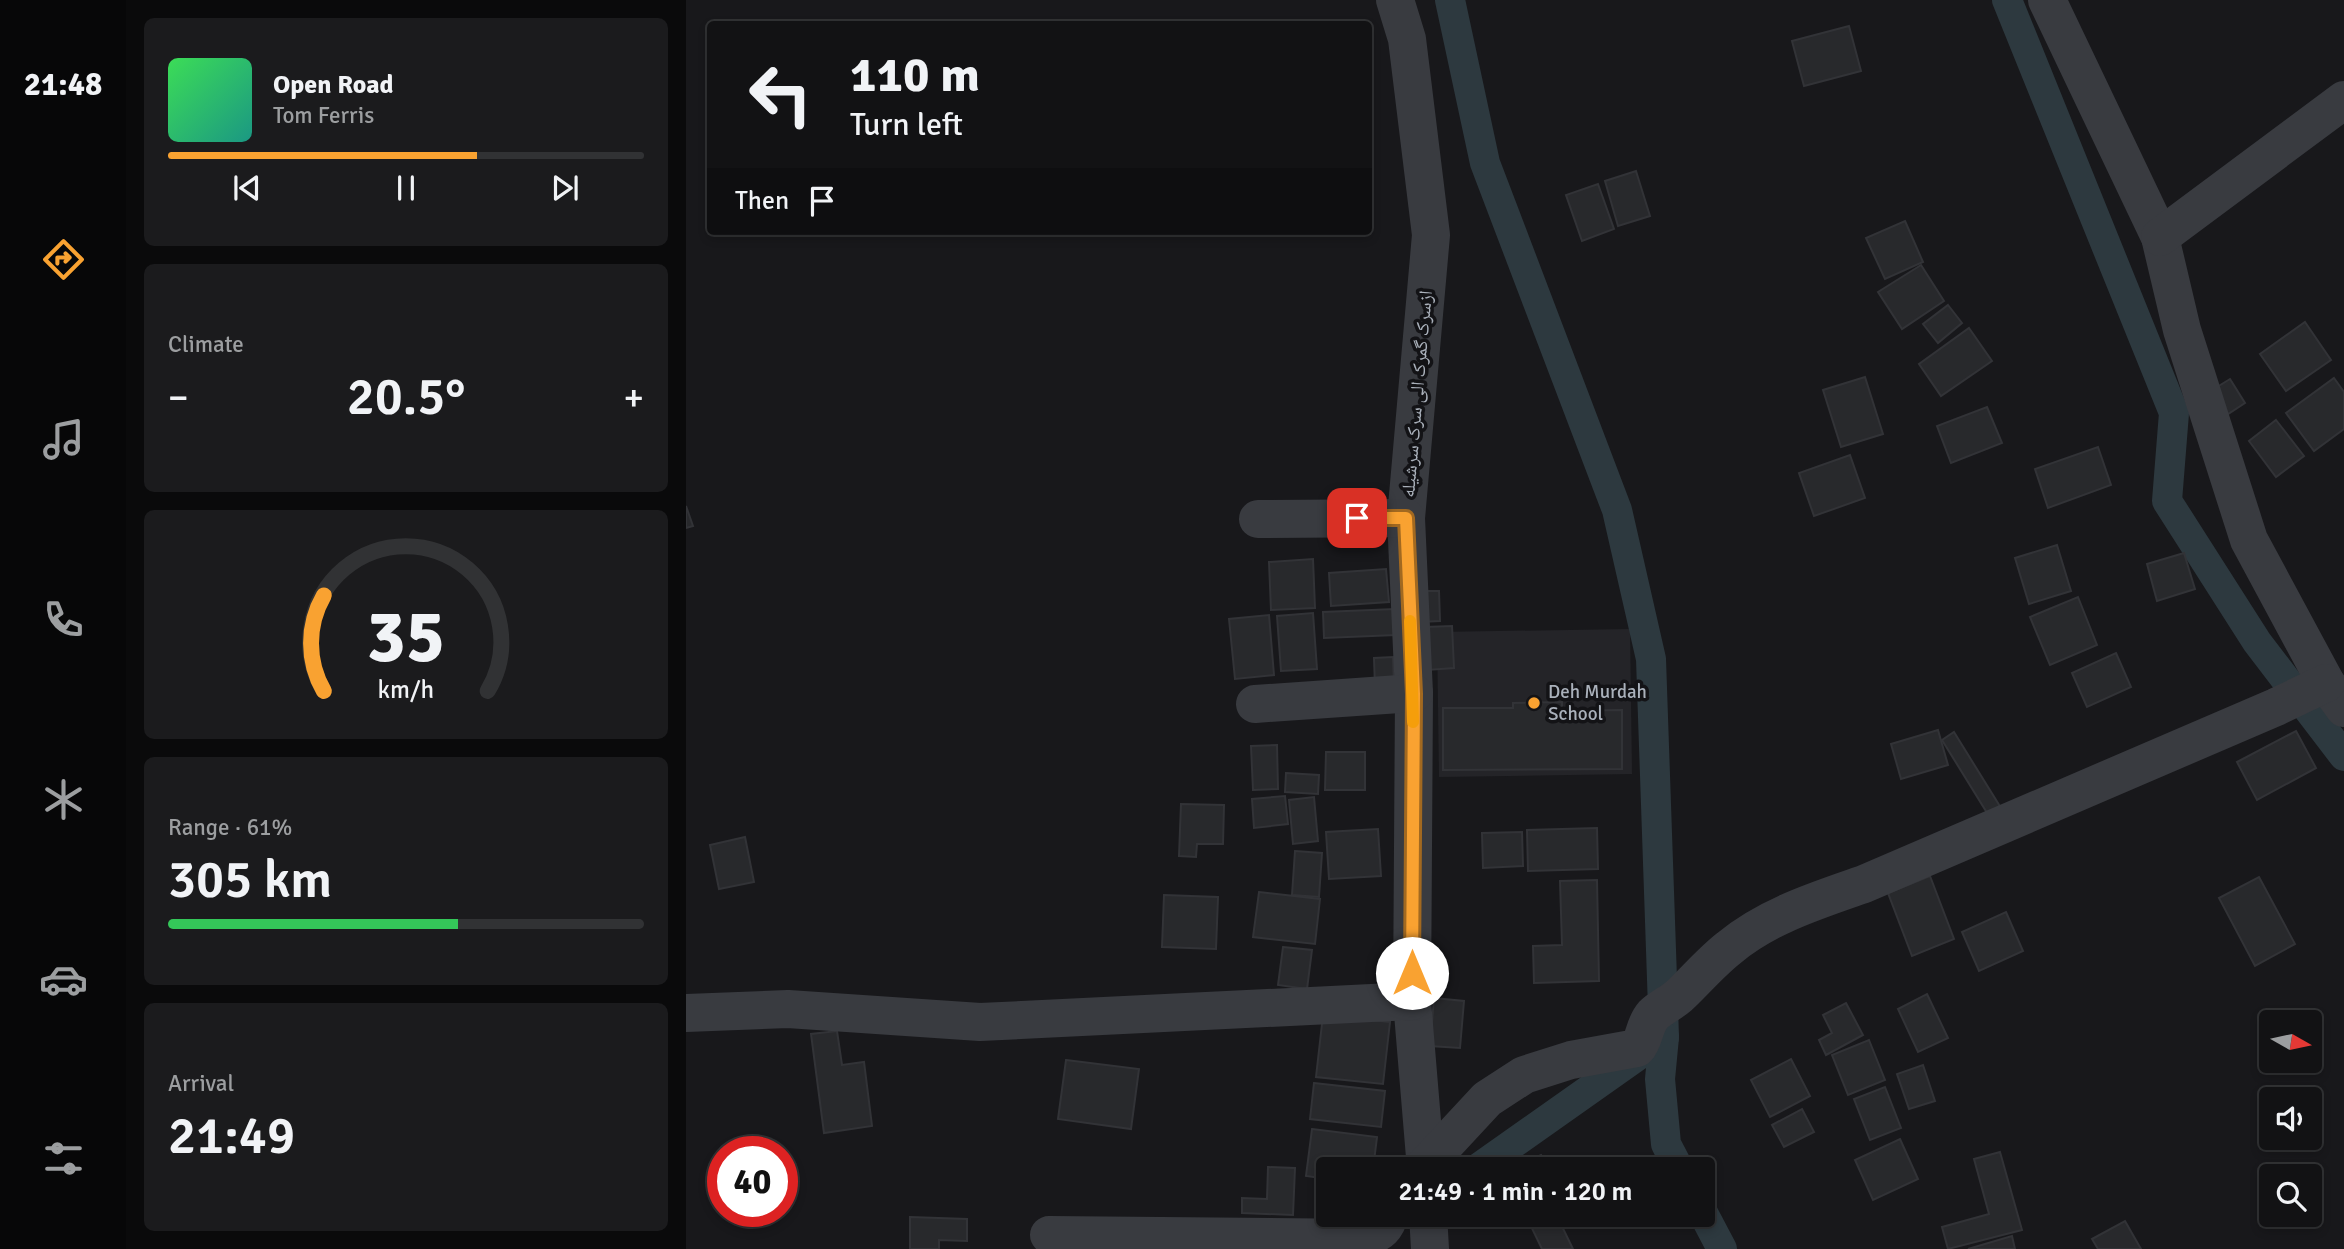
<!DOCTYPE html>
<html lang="en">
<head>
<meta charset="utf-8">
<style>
	:root { --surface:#121214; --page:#1b1b1d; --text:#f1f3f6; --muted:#9c9ea0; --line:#313234; --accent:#f9a231 }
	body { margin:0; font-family:Signika,"Noto Naskh Arabic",sans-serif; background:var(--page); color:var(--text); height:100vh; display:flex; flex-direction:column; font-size:26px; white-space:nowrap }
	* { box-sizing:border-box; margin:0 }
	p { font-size:23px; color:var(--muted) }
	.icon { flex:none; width:38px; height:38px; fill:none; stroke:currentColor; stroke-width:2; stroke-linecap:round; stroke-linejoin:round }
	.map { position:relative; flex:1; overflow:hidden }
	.sheet { display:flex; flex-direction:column; gap:18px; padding:18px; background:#0a0a0b; width:560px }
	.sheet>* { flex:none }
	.banner { position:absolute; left:21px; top:21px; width:665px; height:214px; border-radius:7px; box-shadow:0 4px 10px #0003,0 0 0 2px var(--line); background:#121214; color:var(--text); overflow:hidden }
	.needle { width:46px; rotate:99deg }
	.tools { position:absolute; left:1573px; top:1010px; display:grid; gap:14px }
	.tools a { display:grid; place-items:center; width:63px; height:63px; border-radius:7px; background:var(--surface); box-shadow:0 4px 10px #0003,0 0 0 2px var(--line); font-size:35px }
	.speed { position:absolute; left:21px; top:1136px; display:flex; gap:14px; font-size:35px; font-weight:700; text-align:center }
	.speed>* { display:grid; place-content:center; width:91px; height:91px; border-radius:50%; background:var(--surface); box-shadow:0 4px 10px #0003,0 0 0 2px var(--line); line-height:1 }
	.speed .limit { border:10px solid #d22; background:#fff; color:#111 }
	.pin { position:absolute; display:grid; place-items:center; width:60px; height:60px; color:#fff; margin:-30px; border-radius:14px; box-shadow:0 4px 10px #0006 }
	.me { position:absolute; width:77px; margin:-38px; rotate:0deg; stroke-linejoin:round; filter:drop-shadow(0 0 5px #0008) }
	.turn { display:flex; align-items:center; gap:24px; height:147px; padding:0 28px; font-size:32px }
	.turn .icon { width:91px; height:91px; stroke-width:2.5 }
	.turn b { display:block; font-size:49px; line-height:60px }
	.then { display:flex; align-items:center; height:66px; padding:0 28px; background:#0003; gap:14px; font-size:26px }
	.big { font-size:52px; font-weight:600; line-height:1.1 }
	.sheet .tile { flex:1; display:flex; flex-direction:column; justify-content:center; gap:10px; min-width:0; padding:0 24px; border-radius:10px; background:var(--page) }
	.sheet .dial { align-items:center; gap:0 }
	.dial svg { height:182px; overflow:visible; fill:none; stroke:var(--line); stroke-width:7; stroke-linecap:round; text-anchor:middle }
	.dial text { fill:var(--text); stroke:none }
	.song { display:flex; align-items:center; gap:21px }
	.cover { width:84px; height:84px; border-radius:10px; background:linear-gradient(135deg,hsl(130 70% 55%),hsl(170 70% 35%)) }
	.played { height:7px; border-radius:4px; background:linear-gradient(90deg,var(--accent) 65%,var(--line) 65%) }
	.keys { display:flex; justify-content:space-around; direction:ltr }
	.heat { display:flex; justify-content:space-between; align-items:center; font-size:38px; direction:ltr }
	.charge { height:10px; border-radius:5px; background:linear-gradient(90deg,#34c759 61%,var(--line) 0) }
	.trip { position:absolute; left:630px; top:1157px; width:399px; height:70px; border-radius:7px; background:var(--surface); box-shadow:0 4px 10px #0003,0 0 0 2px var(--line); font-weight:600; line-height:70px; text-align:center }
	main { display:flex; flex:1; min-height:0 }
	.tab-bar { display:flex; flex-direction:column; width:126px; justify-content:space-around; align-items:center; background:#070708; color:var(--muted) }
	.tab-bar .icon { width:49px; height:49px }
	.tab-bar .on { color:var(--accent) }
	.tab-bar b { font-size:32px; color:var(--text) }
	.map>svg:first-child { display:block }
	.built { fill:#242428 }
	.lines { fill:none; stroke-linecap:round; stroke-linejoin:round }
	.canal { stroke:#2d393f; stroke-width:30 }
	.building { fill:#28292c; stroke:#323337; stroke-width:2 }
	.minor { stroke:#393b40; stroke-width:38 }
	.route-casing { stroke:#a26920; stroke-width:18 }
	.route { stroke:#f9a231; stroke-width:12 }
	.slow { stroke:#f59e0b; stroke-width:12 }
	.poi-dot { fill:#f9a231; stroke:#131316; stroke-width:2.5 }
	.labels { text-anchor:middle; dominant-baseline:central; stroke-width:7; stroke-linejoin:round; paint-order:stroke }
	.street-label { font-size:19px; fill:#aab1bb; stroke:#131316 }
	.poi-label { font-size:19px; fill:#aab1bb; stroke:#131316; text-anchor:start }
</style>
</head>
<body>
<main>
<nav class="tab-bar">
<b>21:48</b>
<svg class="icon on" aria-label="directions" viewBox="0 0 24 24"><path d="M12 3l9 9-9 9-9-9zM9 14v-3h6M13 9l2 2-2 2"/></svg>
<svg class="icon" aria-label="music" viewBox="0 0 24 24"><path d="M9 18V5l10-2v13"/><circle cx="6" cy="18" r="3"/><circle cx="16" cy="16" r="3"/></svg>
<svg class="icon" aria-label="phone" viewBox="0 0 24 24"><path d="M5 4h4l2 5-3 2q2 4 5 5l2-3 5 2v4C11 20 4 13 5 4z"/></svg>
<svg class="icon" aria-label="climate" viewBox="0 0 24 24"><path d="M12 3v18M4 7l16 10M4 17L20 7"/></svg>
<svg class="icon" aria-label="car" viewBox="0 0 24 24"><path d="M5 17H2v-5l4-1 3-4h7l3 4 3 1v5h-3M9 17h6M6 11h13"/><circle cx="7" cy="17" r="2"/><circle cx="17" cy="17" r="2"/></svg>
<svg class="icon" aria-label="filters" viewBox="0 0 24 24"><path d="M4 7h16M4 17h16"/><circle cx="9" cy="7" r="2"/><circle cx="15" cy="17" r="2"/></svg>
</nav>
<section class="sheet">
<div class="tile">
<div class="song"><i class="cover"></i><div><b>Open Road</b><p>Tom Ferris</p></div></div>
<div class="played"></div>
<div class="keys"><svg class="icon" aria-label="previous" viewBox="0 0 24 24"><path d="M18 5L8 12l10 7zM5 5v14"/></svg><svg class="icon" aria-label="pause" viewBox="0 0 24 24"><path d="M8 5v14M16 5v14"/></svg><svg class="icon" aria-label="next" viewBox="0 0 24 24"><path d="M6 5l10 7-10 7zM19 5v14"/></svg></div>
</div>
<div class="tile"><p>Climate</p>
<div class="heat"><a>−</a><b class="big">20.5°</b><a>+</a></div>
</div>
<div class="tile dial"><svg viewBox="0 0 100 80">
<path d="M14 69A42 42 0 1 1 86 69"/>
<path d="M14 69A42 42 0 0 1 14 27" stroke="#f9a231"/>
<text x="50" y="56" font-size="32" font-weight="700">35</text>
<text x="50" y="72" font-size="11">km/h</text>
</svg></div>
<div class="tile"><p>Range · 61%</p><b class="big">305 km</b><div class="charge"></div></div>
<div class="tile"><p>Arrival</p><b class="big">21:49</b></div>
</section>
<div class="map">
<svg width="1658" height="1249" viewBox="0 0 1658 1249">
	<rect width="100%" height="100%" fill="#18181b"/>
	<path class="built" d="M944,629L946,774L753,777L751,632Z"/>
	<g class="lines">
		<g class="canal">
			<path d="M764,0L799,163L931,510L965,659L978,1037L791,1169"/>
			<path d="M1321,0L1488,413L1481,501L1571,642L1658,756"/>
			<path d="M978,1037L974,1079L980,1144L993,1169"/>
			<path d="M1017,1213L1036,1249"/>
		</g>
	</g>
	<g class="building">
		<path d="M1163,26L1175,71L1118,86L1106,41Z"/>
		<path d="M950,171L964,216L932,226L919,181Z"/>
		<path d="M912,184L928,229L896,241L880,195Z"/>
		<path d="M1219,221L1237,262L1199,279L1180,238Z"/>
		<path d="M1235,265L1258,301L1216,329L1192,292Z"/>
		<path d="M1262,305L1276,323L1252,343L1237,324Z"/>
		<path d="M1619,322L1645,360L1600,391L1574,354Z"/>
		<path d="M1283,328L1306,361L1255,396L1233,364Z"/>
		<path d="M1179,377L1197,434L1155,447L1137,390Z"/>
		<path d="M1648,378L1658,392V429L1628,451L1600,413Z"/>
		<path d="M1544,379L1559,403L1539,416L1523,392Z"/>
		<path d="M1301,407L1316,443L1265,463L1251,426Z"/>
		<path d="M1590,420L1618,456L1590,477L1563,441Z"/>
		<path d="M1412,447L1425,485L1362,508L1349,469Z"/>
		<path d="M1164,455L1179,498L1128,516L1113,473Z"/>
		<path d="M0,506L7,526L0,528Z"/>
		<path d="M1371,545L1385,591L1343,604L1329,558Z"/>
		<path d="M1498,553L1509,589L1471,601L1461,564Z"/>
		<path d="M627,559L629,608L585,610L583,562Z"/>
		<path d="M700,569L703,602L645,606L643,573Z"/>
		<path d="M733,591H753L754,621L733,622Z"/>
		<path d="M1392,597L1411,645L1364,665L1344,617Z"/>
		<path d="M709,609L710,635L638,638L637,612Z"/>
		<path d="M627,613L631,669L595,671L591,616Z"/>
		<path d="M583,615L588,675L549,679L543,619Z"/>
		<path d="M766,626L768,668L741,670L739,627Z"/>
		<path d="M1430,653L1445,687L1401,707L1386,673Z"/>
		<path d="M707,657L708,686L689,687L688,658Z"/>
		<path d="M876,702V711L936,710V769L757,770V708H827V703Z"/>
		<path d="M1252,730L1262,765L1215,779L1205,744Z"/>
		<path d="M1610,731L1630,768L1571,800L1551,762Z"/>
		<path d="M1268,732L1315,808L1303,816L1256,740Z"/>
		<path d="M591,745L592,789L567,790L565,746Z"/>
		<path d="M640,752H679V790H639Z"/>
		<path d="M600,773L633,775L632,794L599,792Z"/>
		<path d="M599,796L602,824L568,828L566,799Z"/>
		<path d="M628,797L632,841L607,844L603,800Z"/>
		<path d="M495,804L538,805L537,844H511L510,857L493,856Z"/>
		<path d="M911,828L912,869L842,871L841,830Z"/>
		<path d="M692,829L695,876L643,879L640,832Z"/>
		<path d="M836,832L837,866L797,868L796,833Z"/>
		<path d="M59,837L68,882L33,889L24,845Z"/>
		<path d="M609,851L636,853L633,897L606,895Z"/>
		<path d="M1244,876L1268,939L1226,956L1202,893Z"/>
		<path d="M1573,877L1609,944L1569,966L1533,898Z"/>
		<path d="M911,880L913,981L848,983L847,946L876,945L874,881Z"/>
		<path d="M573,892L634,899L629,944L567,937Z"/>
		<path d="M478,895L532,897L530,949L476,947Z"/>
		<path d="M1320,912L1337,951L1293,971L1276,932Z"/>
		<path d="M597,947L626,950L621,989L592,985Z"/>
		<path d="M1241,994L1262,1038L1232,1052L1212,1009Z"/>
		<path d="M748,998L778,1001L774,1048L744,1046Z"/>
		<path d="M1160,1003L1177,1035L1140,1055L1133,1040L1146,1033L1137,1015Z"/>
		<path d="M637,1015L704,1022L697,1084L630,1077Z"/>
		<path d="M151,1031L156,1065L178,1062L186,1126L138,1133L125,1034Z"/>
		<path d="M1183,1040L1199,1080L1162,1095L1146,1055Z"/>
		<path d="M1105,1059L1124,1096L1084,1117L1065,1080Z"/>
		<path d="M380,1060L453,1069L445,1129L372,1119Z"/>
		<path d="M1237,1065L1249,1101L1223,1109L1211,1074Z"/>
		<path d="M628,1083L699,1091L695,1127L624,1119Z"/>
		<path d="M1199,1087L1215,1128L1184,1140L1168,1099Z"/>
		<path d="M1116,1109L1128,1132L1098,1147L1086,1125Z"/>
		<path d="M626,1129L691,1137L687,1169H642V1179L620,1176Z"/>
		<path d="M1214,1139L1232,1179L1187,1200L1169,1160Z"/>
		<path d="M1314,1152L1336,1230L1262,1249L1256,1227L1303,1214L1288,1159Z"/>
		<path d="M855,1155L860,1169H823Z"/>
		<path d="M949,1157L954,1169H920Z"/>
		<path d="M582,1167L609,1168L607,1215L556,1213V1198L581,1199Z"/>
		<path d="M844,1214H870L887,1249H856L840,1216Z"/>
		<path d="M224,1217L281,1219V1241L253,1240V1249H224Z"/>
		<path d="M1439,1221L1455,1249H1412L1406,1239Z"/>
		<path d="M1326,1236L1329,1249H1282Z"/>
	</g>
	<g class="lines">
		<g class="minor">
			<path d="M709,0L721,39L745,235L720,518L728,693L726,1001L740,1169"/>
			<path d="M1361,0L1474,237L1496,330L1563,540L1640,683L1658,708"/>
			<path d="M1474,237L1658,100"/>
			<path d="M572,519L720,518"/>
			<path d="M569,704L728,693"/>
			<path d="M0,1013L102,1009L294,1022L726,1001"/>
			<path d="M736,1169L801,1099L838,1075L885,1060L951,1048C959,1039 958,1025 967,1015C974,1008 985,1003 993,996C1010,980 1025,962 1043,948C1081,916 1132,900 1178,884L1590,707L1640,683"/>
			<path d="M742,1214L744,1249"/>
			<path d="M363,1235L681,1238C695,1232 700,1228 704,1214"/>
		</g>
	</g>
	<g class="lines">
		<g class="route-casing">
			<path id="route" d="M671,518H720L728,694L726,973"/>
		</g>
		<use href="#route" class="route"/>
		<path class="slow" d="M724,621L727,722"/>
	</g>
	<circle class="poi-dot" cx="848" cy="703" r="7"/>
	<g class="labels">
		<g class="street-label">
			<text transform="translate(731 394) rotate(-85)">ازسرک گمرک الی سرک سرشیله</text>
		</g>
		<g class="poi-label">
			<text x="862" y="692">Deh Murdah<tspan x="862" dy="22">School</tspan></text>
		</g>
	</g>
</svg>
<div class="tools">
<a><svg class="needle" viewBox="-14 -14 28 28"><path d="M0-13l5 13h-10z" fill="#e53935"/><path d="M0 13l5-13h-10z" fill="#9c9ea0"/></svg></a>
<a><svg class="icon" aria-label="sound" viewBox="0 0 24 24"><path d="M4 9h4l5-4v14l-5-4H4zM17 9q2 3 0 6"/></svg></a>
<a><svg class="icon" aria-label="search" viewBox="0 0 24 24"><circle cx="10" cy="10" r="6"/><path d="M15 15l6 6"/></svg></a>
</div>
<div class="speed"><div class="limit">40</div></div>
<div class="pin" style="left:671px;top:518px;background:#d93025"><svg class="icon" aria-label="arrive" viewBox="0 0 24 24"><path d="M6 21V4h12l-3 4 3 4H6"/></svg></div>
<svg class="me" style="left:726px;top:973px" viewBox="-20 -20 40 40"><circle r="19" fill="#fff"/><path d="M0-13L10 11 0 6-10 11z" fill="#f9a231"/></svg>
<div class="trip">21:49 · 1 min · 120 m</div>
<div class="banner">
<div class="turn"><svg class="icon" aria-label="left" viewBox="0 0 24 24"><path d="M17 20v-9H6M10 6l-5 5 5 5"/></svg><div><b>110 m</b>Turn left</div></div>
<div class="then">Then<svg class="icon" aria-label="arrive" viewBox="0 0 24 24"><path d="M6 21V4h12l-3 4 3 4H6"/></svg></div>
</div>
</div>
</main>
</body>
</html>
